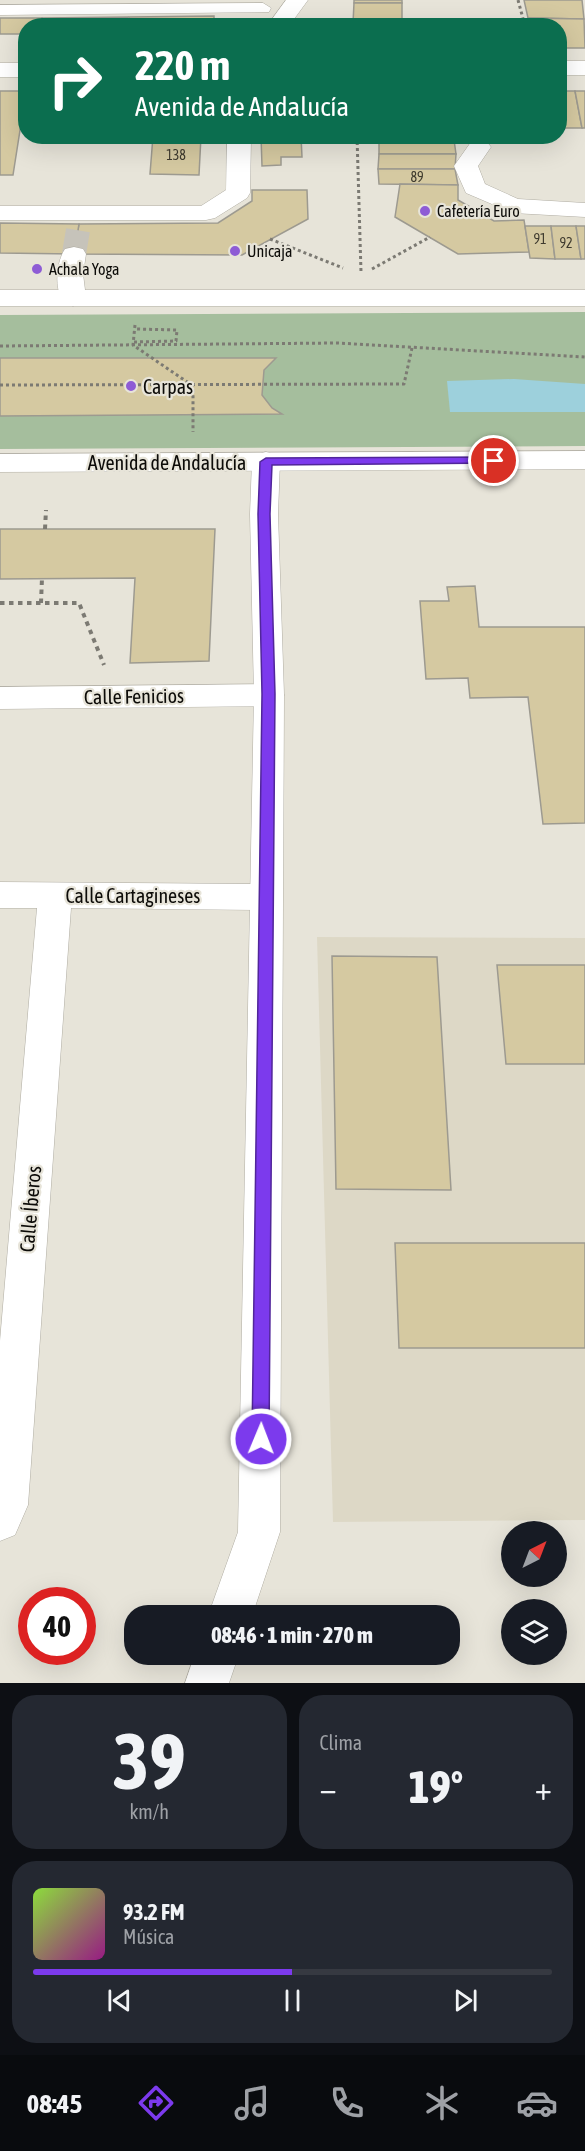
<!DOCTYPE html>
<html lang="es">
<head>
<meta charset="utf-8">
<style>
	:root { --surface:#171b24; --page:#242831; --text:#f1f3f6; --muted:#9ea1a6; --line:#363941; --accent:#7c3aed }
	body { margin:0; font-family:"Asap Condensed",sans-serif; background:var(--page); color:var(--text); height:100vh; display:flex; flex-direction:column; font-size:22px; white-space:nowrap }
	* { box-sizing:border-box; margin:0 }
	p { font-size:20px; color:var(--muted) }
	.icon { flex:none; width:33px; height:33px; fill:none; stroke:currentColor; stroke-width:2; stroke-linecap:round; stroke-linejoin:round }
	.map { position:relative; height:1683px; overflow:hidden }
	.panel { display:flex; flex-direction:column; gap:12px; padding:12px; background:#0d0f14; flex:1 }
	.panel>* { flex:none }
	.top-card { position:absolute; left:18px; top:18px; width:549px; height:126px; border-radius:24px; box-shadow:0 6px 24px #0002; background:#0b6e4f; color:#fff; overflow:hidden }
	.needle { width:39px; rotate:42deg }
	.fabs { position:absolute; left:501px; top:1521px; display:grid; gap:12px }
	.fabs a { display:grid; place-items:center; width:66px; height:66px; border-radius:50%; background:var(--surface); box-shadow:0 6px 24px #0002; font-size:30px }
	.speed { position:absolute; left:18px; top:1587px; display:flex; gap:12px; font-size:30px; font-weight:700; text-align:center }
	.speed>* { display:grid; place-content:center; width:78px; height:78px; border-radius:50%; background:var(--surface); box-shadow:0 6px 24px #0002; line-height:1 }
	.speed .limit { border:9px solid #d22; background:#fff; color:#111 }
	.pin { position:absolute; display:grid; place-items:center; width:51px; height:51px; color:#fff; margin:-26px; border:3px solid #fff; border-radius:50%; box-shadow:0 2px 6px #0007 }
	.me { position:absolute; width:66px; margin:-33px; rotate:1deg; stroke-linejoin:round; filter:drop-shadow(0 0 4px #0008) }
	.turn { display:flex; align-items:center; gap:21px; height:126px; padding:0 18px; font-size:27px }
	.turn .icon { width:78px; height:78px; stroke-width:2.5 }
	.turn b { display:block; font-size:42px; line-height:51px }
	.big { font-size:45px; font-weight:800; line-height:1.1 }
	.panel .widget { flex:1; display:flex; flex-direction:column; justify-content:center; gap:9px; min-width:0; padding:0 21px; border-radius:24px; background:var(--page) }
	.panel .dial { align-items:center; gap:0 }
	.dial b { font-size:78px; line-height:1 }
	.song { display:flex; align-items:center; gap:18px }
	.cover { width:72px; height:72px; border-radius:9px; background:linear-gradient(135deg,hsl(90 70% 55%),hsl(310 70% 35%)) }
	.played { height:6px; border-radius:3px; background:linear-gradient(90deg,var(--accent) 50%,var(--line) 50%) }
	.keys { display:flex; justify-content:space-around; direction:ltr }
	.heat { display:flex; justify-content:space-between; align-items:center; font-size:33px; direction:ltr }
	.panel .tiles { flex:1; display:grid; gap:12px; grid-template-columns:1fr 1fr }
	.widget:last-child { grid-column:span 2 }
	.trip { position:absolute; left:124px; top:1605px; width:336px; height:60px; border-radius:24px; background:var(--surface); box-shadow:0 6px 24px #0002; font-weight:800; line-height:60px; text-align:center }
	.dock { display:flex; height:96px; justify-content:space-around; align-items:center; background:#090b0e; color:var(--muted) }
	.dock .icon { width:42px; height:42px }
	.dock .on { color:var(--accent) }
	.dock b { font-size:27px; color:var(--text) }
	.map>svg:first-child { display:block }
	.built { fill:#ddd8c6 }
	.green { fill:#a5be9d }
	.water { fill:#9dd0dc }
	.building { fill:#d5c9a1; stroke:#9d9a90; stroke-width:1.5 }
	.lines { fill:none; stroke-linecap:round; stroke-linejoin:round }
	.minor-tunnel { stroke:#c6c3ba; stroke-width:24; stroke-dasharray:24 12; stroke-linecap:butt }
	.pedestrian-casing { stroke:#b0ada3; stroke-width:1 }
	.minor-casing { stroke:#b0ada3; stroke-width:1 }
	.tertiary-casing { stroke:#b0ada3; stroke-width:1 }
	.primary-casing { stroke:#b0ada3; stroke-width:1 }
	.path-far1 { stroke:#7c7a73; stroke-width:3; stroke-dasharray:3 3; stroke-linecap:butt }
	.path { stroke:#7c7a73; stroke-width:4; stroke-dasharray:4.5 4.5; stroke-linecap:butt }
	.pedestrian { fill:#fff; fill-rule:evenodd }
	.minor { fill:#fff; fill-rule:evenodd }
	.tertiary { fill:#fff; fill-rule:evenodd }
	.primary { fill:#fff; fill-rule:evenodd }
	.route { fill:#7c3aed; stroke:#51269a; stroke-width:1.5 }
	.poi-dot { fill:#8e5cd5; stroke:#e7e4d9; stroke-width:2 }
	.labels { text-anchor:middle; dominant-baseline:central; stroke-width:4.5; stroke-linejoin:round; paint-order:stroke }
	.far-number-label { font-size:14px; fill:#3e3a2e }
	.far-poi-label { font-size:16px; fill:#0c0b08; stroke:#e7e4d9; text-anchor:start }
	.poi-label { font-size:20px; fill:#0c0b08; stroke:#e7e4d9; text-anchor:start }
	.street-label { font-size:20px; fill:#0c0b08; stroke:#e7e4d9 }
</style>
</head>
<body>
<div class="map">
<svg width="585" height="1683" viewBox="0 0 585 1683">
	<rect width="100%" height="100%" fill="#e7e4d9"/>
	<path class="built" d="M317,937L585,938V1520L333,1522Z"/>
	<path class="green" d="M585,312V446L0,449V315Z"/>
	<path class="water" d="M514,379L585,384V412H450L447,381Z"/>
	<g class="building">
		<rect x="354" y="0" width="48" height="3"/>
		<path d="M524,0H582L584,19L528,18Z"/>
		<path d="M354,3H402V23H353Z"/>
		<path d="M214,16V26H129V17Z"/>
		<path d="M128,17L127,26H42V18Z"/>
		<path d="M0,18H42L41,26H26V34H0Z"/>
		<path d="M528,18L584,19L585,48H560V26H529Z"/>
		<path d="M402,23L450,24V26H402Z"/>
		<path d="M0,91H26V124H21L13,175H0Z"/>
		<path d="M560,91H575L582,128H560Z"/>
		<path d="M575,91H585V128H582Z"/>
		<path d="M153,136H201L199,175L150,174Z"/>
		<path d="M261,136H301L302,157H281V165L262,166Z"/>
		<path d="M378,136H454V140H379Z"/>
		<path d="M379,140H454L456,154H379Z"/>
		<path d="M379,154H456L455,169H378Z"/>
		<path d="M378,169H455L458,185L379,184Z"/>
		<path d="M400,184L458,185V200L494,221L524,220L529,252L458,254L395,217Z"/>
		<path d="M252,190H307L308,219L242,255L74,254L79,224L218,223L252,201Z"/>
		<path d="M0,223L79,224L74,254L0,253Z"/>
		<path d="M525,226H551L555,259L530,258Z"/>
		<path d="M551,226H576L581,259H555Z"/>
		<path d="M576,226H585V259H581Z"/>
		<path d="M0,358H276L264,370L262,395L272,408L282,414L0,416Z"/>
		<path d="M0,529H215L209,661L130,663L135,578L0,579Z"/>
		<path d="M475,586L479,627H585V823L543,824L528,697L470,698L468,678L426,679L420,601H449L447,587Z"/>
		<path d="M332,956L437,957L451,1190L336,1189Z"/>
		<path d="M497,965H585V1064H506Z"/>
		<path d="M395,1243H585V1348H399Z"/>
	</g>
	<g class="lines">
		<path class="minor-tunnel" d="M74,254L79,224"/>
		<g class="pedestrian-casing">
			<path id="pedestrian" d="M263,3L271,8L269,12L0,15V5Z"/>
		</g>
		<g class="minor-casing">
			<g id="minor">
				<path d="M227,136H251L250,193L247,198L215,218L206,220H0V206H201L226,190Z"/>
				<path d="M479,140L487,142L491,147L478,166L485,184L518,199L585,203V217L513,213L466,193L454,166L471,142Z"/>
				<path d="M74,247L83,249L86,254L83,274L86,298L82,303L73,306L64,303C54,290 56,262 65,249Z"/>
				<path d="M269,684L280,687L284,695L280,703L269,706L0,709V687Z"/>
				<path d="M0,882L265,884L277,888L282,897L277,906L265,910L71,908L28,1505L15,1535L0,1541V1341L37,908H0Z"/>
			</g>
		</g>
		<g class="tertiary-casing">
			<g id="tertiary">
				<path d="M286,0H308L289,26H267Z"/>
				<rect x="560" y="61" width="25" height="14"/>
				<rect x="0" y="63" width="26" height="14"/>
				<path d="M266,452L276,455L280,461L278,514L284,695L280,1532L252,1616H208L238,1532L254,695L250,514L252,461L256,455Z"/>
				<path d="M195,1654H239L229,1683H185Z"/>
			</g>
		</g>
		<g class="primary-casing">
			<g id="primary">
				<rect x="0" y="290" width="585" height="16"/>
				<path d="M585,451V469L0,472V454Z"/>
			</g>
		</g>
		<g class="path-far1">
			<path d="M518,0L525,26"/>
			<path d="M357,136L361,272"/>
			<path d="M270,239L343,268"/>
			<path d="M372,269L430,237"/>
			<path d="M135,325L133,345L193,386V432"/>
			<path d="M134,342L176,341L177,330L135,329"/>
			<path d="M0,346L337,343L585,357"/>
			<path d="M0,385L404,384L412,348"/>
		</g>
		<g class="path">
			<path d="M45,529L46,510"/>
			<path d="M0,603H79L104,665"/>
			<path d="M41,603L42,578"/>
		</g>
		<use href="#pedestrian" class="pedestrian"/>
		<use href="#minor" class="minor"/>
		<use href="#tertiary" class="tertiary"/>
		<use href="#primary" class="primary"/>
	</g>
	<path class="route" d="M494,457L500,461L498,463L272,465L270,514L275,694L269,1439L267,1445L261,1447L255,1445L252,1439L262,694L258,514L260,462L266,458Z"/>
	<g class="poi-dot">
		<circle cx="425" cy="211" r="6"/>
		<circle cx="235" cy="251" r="6"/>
		<circle cx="37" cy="269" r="6"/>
		<circle cx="131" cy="386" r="6"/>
	</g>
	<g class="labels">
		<g class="far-number-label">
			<text x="176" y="155">138</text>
			<text x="417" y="177">89</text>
			<text x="540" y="239">91</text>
			<text x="566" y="243">92</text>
		</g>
		<g class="far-poi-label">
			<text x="437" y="211">Cafetería Euro</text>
			<text x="247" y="251">Unicaja</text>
			<text x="49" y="269">Achala Yoga</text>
		</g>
		<g class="poi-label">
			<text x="143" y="386">Carpas</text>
		</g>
		<g class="street-label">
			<text x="167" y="462">Avenida de Andalucía</text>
			<text transform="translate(134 696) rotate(-1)">Calle Fenicios</text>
			<text x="133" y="895">Calle Cartagineses</text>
			<text transform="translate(30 1209) rotate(-85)">Calle Íberos</text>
		</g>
	</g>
</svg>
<div class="fabs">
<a><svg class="needle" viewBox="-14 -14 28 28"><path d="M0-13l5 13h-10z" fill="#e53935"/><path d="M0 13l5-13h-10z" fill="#9ea1a6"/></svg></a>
<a><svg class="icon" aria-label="layers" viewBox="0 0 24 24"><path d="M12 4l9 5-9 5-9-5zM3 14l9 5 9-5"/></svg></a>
</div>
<div class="speed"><div class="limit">40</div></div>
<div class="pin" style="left:494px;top:461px;background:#d93025"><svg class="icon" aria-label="arrive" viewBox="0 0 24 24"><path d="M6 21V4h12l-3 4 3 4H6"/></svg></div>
<svg class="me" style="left:261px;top:1439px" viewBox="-20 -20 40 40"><circle r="17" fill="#7c3aed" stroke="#fff" stroke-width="3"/><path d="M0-11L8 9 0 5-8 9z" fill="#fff"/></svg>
<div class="trip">08:46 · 1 min · 270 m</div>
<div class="top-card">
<div class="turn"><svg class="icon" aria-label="right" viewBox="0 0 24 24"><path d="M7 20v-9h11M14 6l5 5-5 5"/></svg><div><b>220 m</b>Avenida de Andalucía</div></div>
</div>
</div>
<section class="panel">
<div class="tiles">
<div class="widget dial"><b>39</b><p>km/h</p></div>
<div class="widget"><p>Clima</p>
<div class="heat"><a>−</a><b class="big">19°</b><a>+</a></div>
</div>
<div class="widget">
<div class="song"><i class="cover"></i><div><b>93.2 FM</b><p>Música</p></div></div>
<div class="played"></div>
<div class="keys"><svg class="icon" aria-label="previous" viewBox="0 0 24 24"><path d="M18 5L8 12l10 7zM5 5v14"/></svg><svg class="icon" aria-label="pause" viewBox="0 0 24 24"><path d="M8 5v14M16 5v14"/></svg><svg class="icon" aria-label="next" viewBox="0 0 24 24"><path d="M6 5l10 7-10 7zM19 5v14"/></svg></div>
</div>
</div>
</section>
<nav class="dock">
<b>08:45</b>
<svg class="icon on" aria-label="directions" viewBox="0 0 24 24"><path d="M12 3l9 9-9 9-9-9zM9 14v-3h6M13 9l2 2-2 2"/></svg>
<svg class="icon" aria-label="music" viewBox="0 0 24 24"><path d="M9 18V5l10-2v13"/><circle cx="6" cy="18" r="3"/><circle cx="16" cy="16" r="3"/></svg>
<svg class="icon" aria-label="phone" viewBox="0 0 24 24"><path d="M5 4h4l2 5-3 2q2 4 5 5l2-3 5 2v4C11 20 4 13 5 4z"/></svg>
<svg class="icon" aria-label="climate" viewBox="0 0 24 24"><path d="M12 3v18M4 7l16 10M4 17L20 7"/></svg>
<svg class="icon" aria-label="car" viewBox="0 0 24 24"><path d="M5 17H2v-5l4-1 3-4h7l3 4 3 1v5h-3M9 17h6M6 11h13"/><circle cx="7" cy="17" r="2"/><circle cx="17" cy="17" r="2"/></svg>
</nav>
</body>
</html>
